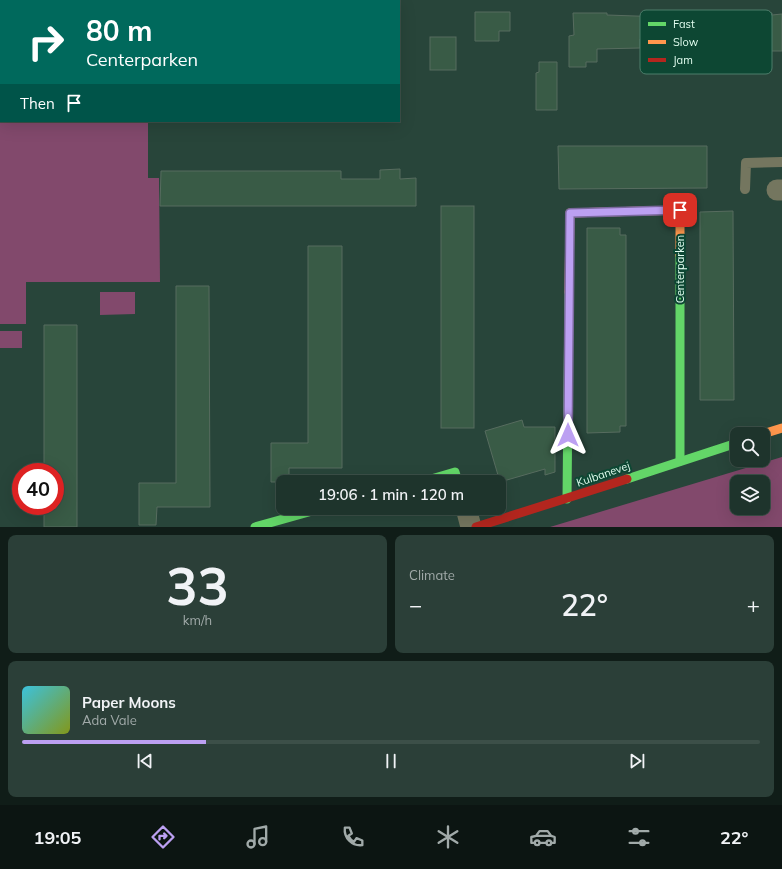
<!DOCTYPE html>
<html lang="en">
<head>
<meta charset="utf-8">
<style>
	:root { --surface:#1e342c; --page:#2b3f38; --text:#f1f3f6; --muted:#a1aaa9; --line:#3c4f48; --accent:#bca0f2 }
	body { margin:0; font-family:Mulish,sans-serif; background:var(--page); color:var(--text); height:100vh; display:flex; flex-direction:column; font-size:15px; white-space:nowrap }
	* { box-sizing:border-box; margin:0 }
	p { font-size:13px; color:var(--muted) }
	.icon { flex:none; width:22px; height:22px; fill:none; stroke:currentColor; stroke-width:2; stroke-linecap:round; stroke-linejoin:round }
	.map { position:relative; height:527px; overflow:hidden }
	.details { display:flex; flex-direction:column; gap:8px; padding:8px; background:#101d18; flex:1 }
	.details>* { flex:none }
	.banner { position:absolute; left:0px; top:0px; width:400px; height:122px; box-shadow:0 4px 16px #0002,0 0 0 1px var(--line); background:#00695c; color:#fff; overflow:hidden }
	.controls { position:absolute; left:730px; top:427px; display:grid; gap:8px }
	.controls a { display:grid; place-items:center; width:40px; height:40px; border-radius:8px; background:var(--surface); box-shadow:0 4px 16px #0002,0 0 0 1px var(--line); font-size:20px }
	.speed { position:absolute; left:12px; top:463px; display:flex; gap:8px; font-size:20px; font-weight:700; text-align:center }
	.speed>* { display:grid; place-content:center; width:52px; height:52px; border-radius:50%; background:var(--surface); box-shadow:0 4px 16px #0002,0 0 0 1px var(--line); line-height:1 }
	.speed .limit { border:6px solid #d22; background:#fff; color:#111 }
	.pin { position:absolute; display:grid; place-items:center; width:34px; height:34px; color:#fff; margin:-17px; border-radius:8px; box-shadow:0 2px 6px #0006 }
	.me { position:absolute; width:44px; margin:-22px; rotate:0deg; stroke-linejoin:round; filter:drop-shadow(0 0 3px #0008) }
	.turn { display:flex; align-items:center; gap:14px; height:84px; padding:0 20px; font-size:18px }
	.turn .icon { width:52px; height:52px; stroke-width:2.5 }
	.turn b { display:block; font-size:28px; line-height:34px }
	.then { display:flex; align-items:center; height:38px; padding:0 20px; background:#0003; gap:8px; font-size:15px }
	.big { font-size:30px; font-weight:600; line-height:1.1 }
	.details .tile { flex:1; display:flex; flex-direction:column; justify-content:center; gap:6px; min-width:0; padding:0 14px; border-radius:8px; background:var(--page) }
	.details .dial { align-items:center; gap:0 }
	.dial b { font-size:52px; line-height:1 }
	.song { display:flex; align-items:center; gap:12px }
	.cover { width:48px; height:48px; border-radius:6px; background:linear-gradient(135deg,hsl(190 70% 55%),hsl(70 70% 35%)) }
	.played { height:4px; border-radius:2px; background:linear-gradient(90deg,var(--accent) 25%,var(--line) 25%) }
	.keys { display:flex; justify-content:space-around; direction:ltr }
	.heat { display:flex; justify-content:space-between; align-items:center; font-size:22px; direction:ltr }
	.details .tiles { flex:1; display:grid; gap:8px; grid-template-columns:1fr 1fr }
	.tile:last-child { grid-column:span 2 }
	.trip { position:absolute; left:276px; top:475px; width:230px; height:40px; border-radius:8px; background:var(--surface); box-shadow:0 4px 16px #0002,0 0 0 1px var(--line); font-weight:600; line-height:40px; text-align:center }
	.tabs { display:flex; height:64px; justify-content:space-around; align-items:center; background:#0c1512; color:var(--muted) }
	.tabs .icon { width:28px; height:28px }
	.tabs .active { color:var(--accent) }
	.tabs b { font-size:18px; color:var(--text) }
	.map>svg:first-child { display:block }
	.green { fill:#82496c; fill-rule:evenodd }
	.building { fill:#395b46; stroke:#576c5f }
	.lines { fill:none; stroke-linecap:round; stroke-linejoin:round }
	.lane { stroke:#74765f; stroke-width:10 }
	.street { stroke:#74765f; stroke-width:21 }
	.fast { stroke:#63d668; stroke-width:9 }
	.slow { stroke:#ff974d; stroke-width:9 }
	.jam { stroke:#b3261e; stroke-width:9 }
	.route-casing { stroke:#7a689d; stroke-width:10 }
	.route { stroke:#bca0f2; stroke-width:7 }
	.labels { text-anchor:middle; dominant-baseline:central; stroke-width:4; stroke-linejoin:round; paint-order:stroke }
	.street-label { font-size:11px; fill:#e1fdef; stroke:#0d4733 }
	.key { fill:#0d4733; stroke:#4d7e6b; stroke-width:1 }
	.key-label { font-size:11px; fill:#e1fdef }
</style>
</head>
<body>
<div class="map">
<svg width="782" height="527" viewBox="0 0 782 527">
	<rect width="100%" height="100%" fill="#28453a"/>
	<g class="green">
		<path d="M0,114L1,121H148V178H159L160,282H26V324H0Z"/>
		<path d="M100,292H135V314L100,315Z"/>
		<rect x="0" y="331" width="22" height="17"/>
		<path d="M782,457V527H550ZM737,482H763V508H737Z"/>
	</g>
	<g class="building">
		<path d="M475,12H510V31H499V41H475Z"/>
		<path d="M573,13H607V15L664,17V15H711V14L772,13V15L782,14V51H738V38L640,39V48L597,49V62H586V67H569V36L574,35Z"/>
		<rect x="430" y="37" width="26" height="33"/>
		<path d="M539,62H557V110H536V73L539,72Z"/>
		<path d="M558,146H707V188L559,189Z"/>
		<path d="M400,169V179L416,178V206H160L161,171H341V179H380V170Z"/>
		<rect x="441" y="206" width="33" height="222"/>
		<path d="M733,211L734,400H700V212Z"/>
		<path d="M587,228H620V235H626V426H620V432L587,433Z"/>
		<path d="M308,246H342V468H289V482H271V443H308Z"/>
		<path d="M176,286H209L210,507H157L156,525H139V483H176Z"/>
		<path d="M44,325H77V527H44V506H55V472H44Z"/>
		<path d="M522,420L524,427H555V472L545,475V469L500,482L485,431Z"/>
	</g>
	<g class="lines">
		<path class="lane" d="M745,189L746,163L782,162"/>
		<g class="street">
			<path d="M777,190H782"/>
			<path d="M466,508L471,527"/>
		</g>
		<g class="fast">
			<path d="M680,255V461"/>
			<path d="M627,479L737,443"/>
			<path d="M421,482L455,472L458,482"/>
			<path d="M567,499L569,292"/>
			<path d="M255,527L323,508"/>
		</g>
		<g class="slow">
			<path d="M569,292L570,213L680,210V255"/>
			<path d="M763,434L782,428"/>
		</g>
		<path class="jam" d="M476,527L627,479"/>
	</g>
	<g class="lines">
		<g class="route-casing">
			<path id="route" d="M568,435L570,213L680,210"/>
		</g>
		<use href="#route" class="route"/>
	</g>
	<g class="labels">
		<g class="street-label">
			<text transform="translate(680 269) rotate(-90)">Centerparken</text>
			<text transform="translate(603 474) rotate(-19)">Kulbanevej</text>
		</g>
	</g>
	<rect x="640" y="10" width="132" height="64" rx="6" class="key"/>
	<rect x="648" y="22" width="18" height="4" fill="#63d668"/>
	<rect x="648" y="40" width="18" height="4" fill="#ff974d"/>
	<rect x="648" y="58" width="18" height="4" fill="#b3261e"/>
	<g class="key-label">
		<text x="673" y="28">Fast</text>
		<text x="673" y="46">Slow</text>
		<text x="673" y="64">Jam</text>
	</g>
</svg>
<div class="controls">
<a><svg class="icon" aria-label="search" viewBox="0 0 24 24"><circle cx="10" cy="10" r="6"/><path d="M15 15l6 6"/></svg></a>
<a><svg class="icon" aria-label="layers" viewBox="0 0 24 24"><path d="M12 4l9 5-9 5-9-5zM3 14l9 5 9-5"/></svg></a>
</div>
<div class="speed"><div class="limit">40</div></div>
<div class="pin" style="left:680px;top:210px;background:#d93025"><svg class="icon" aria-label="arrive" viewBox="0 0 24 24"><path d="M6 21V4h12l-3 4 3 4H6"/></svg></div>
<svg class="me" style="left:568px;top:435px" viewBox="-20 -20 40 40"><path d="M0-17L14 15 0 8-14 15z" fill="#bca0f2" stroke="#fff" stroke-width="4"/></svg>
<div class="trip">19:06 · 1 min · 120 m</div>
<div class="banner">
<div class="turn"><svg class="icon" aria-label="right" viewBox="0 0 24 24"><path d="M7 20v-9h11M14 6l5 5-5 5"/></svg><div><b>80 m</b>Centerparken</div></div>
<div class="then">Then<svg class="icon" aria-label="arrive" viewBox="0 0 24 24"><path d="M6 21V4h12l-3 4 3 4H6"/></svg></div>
</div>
</div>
<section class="details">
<div class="tiles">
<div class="tile dial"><b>33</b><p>km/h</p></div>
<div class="tile"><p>Climate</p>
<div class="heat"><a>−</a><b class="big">22°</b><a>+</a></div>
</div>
<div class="tile">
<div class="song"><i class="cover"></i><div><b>Paper Moons</b><p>Ada Vale</p></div></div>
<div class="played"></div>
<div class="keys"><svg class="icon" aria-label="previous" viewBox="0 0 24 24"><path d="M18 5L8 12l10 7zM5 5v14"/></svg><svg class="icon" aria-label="pause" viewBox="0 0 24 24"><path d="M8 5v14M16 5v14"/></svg><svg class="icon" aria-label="next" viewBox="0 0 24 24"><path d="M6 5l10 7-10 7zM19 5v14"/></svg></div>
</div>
</div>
</section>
<nav class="tabs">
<b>19:05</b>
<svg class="icon active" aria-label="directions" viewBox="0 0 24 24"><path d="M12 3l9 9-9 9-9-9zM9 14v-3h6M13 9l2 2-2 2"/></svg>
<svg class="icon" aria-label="music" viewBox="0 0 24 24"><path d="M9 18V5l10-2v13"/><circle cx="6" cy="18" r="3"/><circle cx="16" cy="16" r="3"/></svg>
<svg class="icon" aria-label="phone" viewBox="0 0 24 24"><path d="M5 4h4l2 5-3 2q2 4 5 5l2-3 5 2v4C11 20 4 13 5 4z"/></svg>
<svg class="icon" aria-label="climate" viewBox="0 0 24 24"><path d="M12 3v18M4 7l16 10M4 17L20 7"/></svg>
<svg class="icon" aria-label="car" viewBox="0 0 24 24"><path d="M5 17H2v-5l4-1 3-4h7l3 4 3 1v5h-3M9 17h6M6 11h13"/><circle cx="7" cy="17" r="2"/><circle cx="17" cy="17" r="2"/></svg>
<svg class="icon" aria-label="filters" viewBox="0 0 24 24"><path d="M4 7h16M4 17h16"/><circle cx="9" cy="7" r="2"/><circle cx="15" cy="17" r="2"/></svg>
<b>22°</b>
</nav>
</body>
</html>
